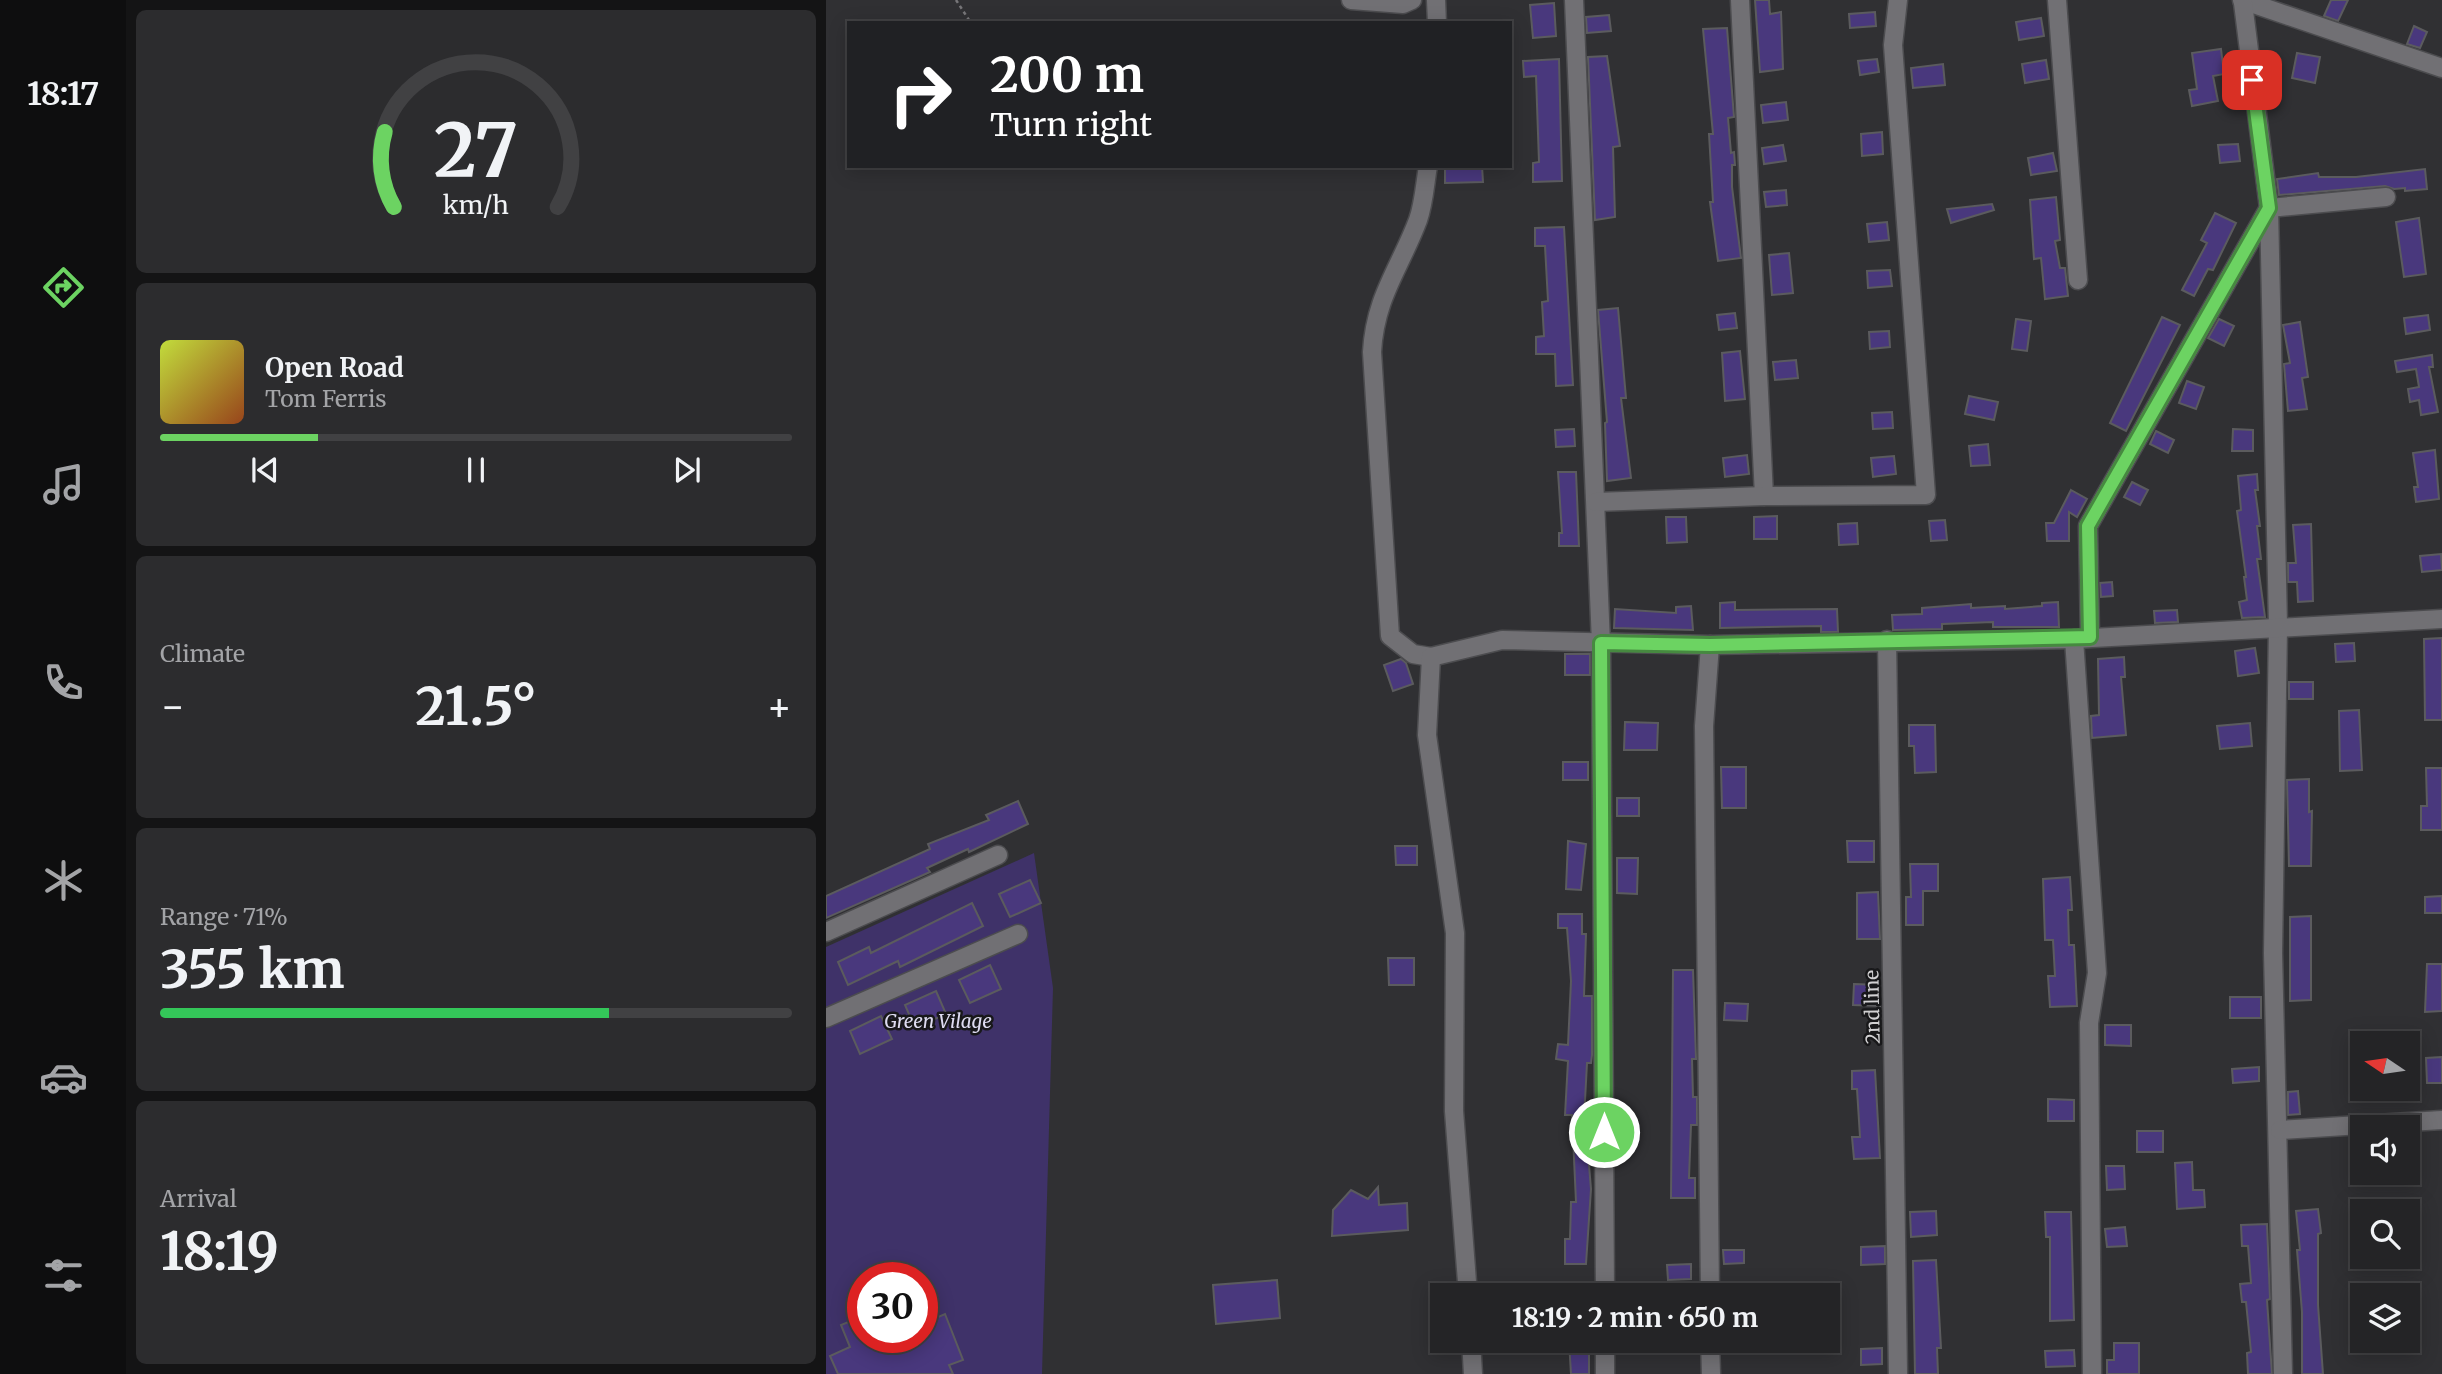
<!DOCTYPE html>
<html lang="en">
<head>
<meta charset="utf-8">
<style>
	:root { --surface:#242426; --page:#2c2c2e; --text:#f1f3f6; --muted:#a3a4a7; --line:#414143; --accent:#6cd362 }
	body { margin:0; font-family:Merriweather,serif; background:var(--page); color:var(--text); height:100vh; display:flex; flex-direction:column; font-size:26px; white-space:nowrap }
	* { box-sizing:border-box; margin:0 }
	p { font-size:23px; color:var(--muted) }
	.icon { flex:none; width:38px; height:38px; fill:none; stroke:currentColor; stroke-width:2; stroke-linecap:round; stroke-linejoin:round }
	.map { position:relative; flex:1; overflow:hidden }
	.sheet { display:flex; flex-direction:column; gap:10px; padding:10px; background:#141415; width:700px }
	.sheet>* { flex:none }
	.guide { position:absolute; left:21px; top:21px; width:665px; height:147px; border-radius:0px; box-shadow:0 4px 18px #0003,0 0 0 2px var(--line); background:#202124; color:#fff; overflow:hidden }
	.needle { width:46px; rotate:283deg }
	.tools { position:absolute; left:1524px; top:1031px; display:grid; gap:14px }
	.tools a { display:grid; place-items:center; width:70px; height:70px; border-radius:0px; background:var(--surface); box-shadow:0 4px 18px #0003,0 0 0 2px var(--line); font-size:35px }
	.speed { position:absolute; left:21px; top:1262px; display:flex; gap:14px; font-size:35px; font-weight:700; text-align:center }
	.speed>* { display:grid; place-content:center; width:91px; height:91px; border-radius:50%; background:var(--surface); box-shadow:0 4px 18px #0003,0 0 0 2px var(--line); line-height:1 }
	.speed .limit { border:10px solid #d22; background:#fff; color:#111 }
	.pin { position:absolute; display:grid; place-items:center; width:60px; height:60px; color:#fff; margin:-30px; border-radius:14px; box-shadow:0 4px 10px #0006 }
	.me { position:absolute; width:77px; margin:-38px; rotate:0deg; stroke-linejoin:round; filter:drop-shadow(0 0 5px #0008) }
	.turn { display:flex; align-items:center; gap:24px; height:147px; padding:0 28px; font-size:32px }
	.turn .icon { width:91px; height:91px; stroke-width:2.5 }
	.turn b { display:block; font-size:49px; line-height:60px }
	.big { font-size:52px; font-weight:700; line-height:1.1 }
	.sheet .widget { flex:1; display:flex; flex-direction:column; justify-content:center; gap:10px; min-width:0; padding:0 24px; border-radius:10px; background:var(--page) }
	.sheet .dial { align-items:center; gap:0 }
	.dial svg { height:182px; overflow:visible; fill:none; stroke:var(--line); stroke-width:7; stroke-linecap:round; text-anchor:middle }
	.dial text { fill:var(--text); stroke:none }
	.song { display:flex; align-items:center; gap:21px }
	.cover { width:84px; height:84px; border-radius:10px; background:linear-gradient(135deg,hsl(70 70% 55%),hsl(20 70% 35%)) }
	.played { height:7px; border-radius:4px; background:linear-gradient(90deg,var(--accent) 25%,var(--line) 25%) }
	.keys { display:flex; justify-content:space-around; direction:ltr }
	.heat { display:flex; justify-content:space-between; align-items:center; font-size:38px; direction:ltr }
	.charge { height:10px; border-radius:5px; background:linear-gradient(90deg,#34c759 71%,var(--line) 0) }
	.trip { position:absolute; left:604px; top:1283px; width:410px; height:70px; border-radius:0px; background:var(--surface); box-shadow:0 4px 18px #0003,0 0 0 2px var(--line); font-weight:700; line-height:70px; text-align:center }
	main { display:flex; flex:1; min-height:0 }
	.tab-bar { display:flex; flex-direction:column; width:126px; justify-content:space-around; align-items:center; background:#0e0e0f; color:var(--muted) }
	.tab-bar .icon { width:49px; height:49px }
	.tab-bar .active { color:var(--accent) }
	.tab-bar b { font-size:32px; color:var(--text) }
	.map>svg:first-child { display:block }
	.green { fill:#3f3269; fill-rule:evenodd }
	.building { fill:#49387d; stroke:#5b5b5e; stroke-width:2 }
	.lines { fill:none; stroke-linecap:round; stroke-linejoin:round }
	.minor-casing { stroke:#4c4c4f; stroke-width:21 }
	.path { stroke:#777679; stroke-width:2.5; stroke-dasharray:3.5 3.5; stroke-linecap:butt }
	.minor { stroke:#717074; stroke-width:18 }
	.route-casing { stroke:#468940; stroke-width:18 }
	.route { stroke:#6cd362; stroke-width:12 }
	.labels { text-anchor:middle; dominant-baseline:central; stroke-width:5; stroke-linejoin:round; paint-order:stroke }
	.street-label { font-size:19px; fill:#d2d1d3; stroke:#18181a }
	.park-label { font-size:19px; font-style:italic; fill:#dedcf1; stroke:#18181a }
</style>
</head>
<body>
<main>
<nav class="tab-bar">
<b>18:17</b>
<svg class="icon active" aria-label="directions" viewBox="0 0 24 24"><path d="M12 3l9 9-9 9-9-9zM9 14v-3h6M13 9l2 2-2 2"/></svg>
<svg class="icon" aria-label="music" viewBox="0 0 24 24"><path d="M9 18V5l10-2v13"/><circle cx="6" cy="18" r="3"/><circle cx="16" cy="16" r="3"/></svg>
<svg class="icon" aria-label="phone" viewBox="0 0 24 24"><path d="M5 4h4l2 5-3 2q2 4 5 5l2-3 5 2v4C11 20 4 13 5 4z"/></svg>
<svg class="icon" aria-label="climate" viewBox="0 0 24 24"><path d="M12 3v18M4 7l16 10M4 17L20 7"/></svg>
<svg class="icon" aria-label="car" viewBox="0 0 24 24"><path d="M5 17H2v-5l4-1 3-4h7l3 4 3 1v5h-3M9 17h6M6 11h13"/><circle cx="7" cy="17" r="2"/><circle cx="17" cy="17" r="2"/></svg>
<svg class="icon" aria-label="filters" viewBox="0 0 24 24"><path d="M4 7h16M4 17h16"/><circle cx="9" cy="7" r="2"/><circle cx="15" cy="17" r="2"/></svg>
</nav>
<section class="sheet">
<div class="widget dial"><svg viewBox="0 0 100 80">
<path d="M14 69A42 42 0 1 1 86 69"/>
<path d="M14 69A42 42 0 0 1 10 36" stroke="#6cd362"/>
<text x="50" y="56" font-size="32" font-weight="700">27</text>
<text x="50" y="72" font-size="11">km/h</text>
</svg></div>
<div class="widget">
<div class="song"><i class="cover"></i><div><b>Open Road</b><p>Tom Ferris</p></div></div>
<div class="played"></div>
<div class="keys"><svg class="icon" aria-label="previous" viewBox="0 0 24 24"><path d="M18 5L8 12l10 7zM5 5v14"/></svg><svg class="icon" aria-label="pause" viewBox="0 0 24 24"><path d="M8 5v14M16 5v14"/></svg><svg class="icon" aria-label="next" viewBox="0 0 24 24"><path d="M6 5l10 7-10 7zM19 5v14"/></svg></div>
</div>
<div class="widget"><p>Climate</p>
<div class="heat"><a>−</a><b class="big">21.5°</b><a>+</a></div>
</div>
<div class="widget"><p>Range · 71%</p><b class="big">355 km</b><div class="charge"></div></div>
<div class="widget"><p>Arrival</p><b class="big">18:19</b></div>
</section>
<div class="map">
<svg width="1616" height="1374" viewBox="0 0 1616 1374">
	<rect width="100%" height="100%" fill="#303033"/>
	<path class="green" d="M208,853L227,988L216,1374H0V947ZM37,1278H96V1337H37Z"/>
	<g class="building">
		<path d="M929,0H943L944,14L955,12L957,69L934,72Z"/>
		<path d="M1505,0H1522L1512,21L1498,16Z"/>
		<path d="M728,3L730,36L707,38L704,5Z"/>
		<path d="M1049,12L1050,26L1024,28L1023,14Z"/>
		<path d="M783,15L785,31L761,33L760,17Z"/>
		<path d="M1215,18L1218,36L1193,40L1190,22Z"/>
		<path d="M1588,26L1601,32L1594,48L1581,44Z"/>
		<path d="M901,28L908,117L902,118L905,153L908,152L909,165H906V187L915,258L892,261L884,202H887L883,134H887L877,29Z"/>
		<path d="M1395,49L1398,74L1387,76L1392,101L1366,106L1363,90L1371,89L1366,53Z"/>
		<path d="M1471,53L1494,57L1489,83L1466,78Z"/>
		<path d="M781,56L794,146L787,147L789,217L769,220L762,57Z"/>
		<path d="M733,59L736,181L707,182V163L713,162L710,76L698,77L697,61Z"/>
		<path d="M1051,59L1053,72L1034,75L1032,61Z"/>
		<path d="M1220,60L1223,79L1199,83L1196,64Z"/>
		<path d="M1117,64L1119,85L1087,88L1085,68Z"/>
		<path d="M960,102L962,120L937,123L935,105Z"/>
		<path d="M1056,132L1057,154L1036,156L1035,134Z"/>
		<path d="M1412,144L1414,161L1394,163L1392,145Z"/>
		<path d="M957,145L960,161L938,164L936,148Z"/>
		<path d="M1227,153L1231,171L1205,175L1202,158Z"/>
		<path d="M619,166H656L657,182L619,183Z"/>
		<path d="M1599,169L1601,189L1579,191V188L1568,189L1559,186L1453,195L1451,179L1492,173L1493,177H1530Z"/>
		<path d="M960,190L961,205L940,207L938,192Z"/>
		<path d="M1230,197L1234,240L1229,241L1234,268H1239L1242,296L1219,299L1215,258L1208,259L1204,200Z"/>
		<path d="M1166,204L1168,210L1125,223L1121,209Z"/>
		<path d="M1389,213L1410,223L1387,270L1382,269L1368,296L1356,290L1381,243L1375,240Z"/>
		<path d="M1593,218L1600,274L1578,277L1570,222Z"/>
		<path d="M1061,222L1063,240L1043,242L1041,224Z"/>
		<path d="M738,227L747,385L730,386L729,354H710V337L718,336L716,302L722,301L719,246H709V228Z"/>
		<path d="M963,253L967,293L946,295L943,255Z"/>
		<path d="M1064,270L1066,286L1042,288L1041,271Z"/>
		<path d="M792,308L800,398H795L805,478L781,481L779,423L781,422L772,310Z"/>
		<path d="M909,313L911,328L893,330L891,315Z"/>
		<path d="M1602,315L1604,330L1580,334L1578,318Z"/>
		<path d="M1336,317L1354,325L1300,431L1284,423Z"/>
		<path d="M1190,319L1205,321L1201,351L1186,349Z"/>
		<path d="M1393,319L1408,326L1398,346L1382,338Z"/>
		<path d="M1474,322L1482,377L1476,378L1481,409L1462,411L1458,364L1464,363L1457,325Z"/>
		<path d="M1063,331L1064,347L1044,349L1043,332Z"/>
		<path d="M914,351L919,399L899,401L896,353Z"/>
		<path d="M1606,355L1607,367H1603L1612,412L1595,415L1593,400L1584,402L1582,389L1593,387L1590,369L1571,372L1569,361Z"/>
		<path d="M970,360L972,378L949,380L947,362Z"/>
		<path d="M1361,381L1378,387L1370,409L1353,403Z"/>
		<path d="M1143,396L1172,402L1168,420L1139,414Z"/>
		<path d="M1066,412L1067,428L1047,429L1046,413Z"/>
		<path d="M748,429L749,446L730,447L729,430Z"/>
		<path d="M1407,429L1427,430V451H1406Z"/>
		<path d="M1330,431L1348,440L1342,453L1324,444Z"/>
		<path d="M1162,444L1164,465L1145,466L1143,446Z"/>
		<path d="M1609,450L1613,499L1590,502L1588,487H1592L1587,453Z"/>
		<path d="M921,455L923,474L899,477L897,458Z"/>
		<path d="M1068,456L1070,474L1047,477L1045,458Z"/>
		<path d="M732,472H750L753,546H733V533H736Z"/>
		<path d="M1431,474L1432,490H1429L1434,526H1431L1435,559H1431L1439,617L1416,618L1413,602L1421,600L1418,577H1420L1411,511L1415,510L1412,476Z"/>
		<path d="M1306,482L1322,490L1314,505L1298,497Z"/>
		<path d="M1245,490L1261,499L1251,517L1243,512V541H1221L1220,523H1228Z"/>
		<path d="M951,516V539H928V517Z"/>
		<path d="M840,517H860L861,542L841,543Z"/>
		<path d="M1119,520L1121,540L1105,541L1103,521Z"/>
		<path d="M1031,523L1032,544L1013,545L1012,524Z"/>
		<path d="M1485,524L1487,601L1472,602L1471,582H1462V563H1470L1467,525Z"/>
		<path d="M1615,554L1616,570L1596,572L1594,556Z"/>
		<path d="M1286,582L1287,596L1275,597L1274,583Z"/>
		<path d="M909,602V610L1011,609L1012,632H995V626L894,628V603Z"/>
		<path d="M1232,602L1233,627H1167V622L1116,624V629L1067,630L1066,615L1096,614V608L1145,604V608L1179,606V609L1216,606V603Z"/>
		<path d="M865,606L867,630L788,628L789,609L850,613V607Z"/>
		<path d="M1351,610L1352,622L1329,623L1328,611Z"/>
		<path d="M1616,638V720H1599L1598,639Z"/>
		<path d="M1528,643L1529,661L1510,662L1509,644Z"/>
		<path d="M1429,648L1433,673L1412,676L1409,651Z"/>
		<rect x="739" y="654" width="25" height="21"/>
		<path d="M1298,657L1299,677H1295L1300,735L1266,738L1265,716L1273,715L1272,659Z"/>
		<path d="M575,659L580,663L587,684L567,691L558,665Z"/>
		<rect x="1463" y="682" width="24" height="17"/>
		<path d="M1533,710L1536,770L1514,771L1513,711Z"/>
		<path d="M799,722L832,723L831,750H798Z"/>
		<path d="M1424,723L1426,746L1394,749L1391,726Z"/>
		<path d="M1083,725H1109L1110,772L1089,773L1088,746H1083Z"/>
		<rect x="737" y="762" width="25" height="18"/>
		<path d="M895,767H920V808H896Z"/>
		<path d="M1600,768H1616V830H1595V806H1601Z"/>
		<path d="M1483,779V812L1486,811L1485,866H1463L1461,780Z"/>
		<rect x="791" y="798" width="22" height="18"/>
		<path d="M192,801L202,824L143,852L142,849L101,868L104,872L0,918V896L104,849L102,844L163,820L160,815Z"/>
		<path d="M742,841L760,844L755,890L740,889Z"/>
		<path d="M1021,841H1048V862H1022Z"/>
		<path d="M569,846H591V865H570Z"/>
		<path d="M791,858H812L811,894L791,893Z"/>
		<path d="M1084,864H1112V891H1097V925H1080V897H1085Z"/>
		<path d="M1244,877L1246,910H1242L1243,945H1248L1251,1006L1224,1007L1222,976H1229L1227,940H1219L1217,879Z"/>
		<path d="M204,880L215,903L184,917L173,894Z"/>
		<path d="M1052,892L1054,939H1031V893Z"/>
		<path d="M1616,896V913H1599V897Z"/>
		<path d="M146,903L157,926L74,967L72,961L22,985L12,962L43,947L45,953Z"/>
		<path d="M732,914H756V934H760L758,996H766V1055L765,1063H761L757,1138H767V1165H763L765,1189L760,1264H739V1239H744L745,1202H750L746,1115H739L742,1061L730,1059L732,1044L742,1045L745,981L741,928H732Z"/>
		<path d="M1485,916V1000L1464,1001V917Z"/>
		<path d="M562,958H588V985H563Z"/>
		<path d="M1601,964H1616V1011L1599,1012Z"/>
		<path d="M164,965L175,989L144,1003L133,980Z"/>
		<path d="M847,970H867L870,1059H866L867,1097H871V1125H865L863,1178H869V1198H845Z"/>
		<path d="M1028,984L1054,985V1006L1027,1005Z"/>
		<path d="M110,991L120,1014L89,1028L79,1005Z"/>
		<rect x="1404" y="997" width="31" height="21"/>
		<path d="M899,1003L922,1004L921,1021L898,1020Z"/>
		<path d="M55,1016L66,1039L34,1054L24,1031Z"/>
		<path d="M1279,1025H1305V1046L1279,1045Z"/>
		<path d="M1616,1057V1083H1601L1600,1058Z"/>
		<path d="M1433,1067V1081L1407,1083L1406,1069Z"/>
		<path d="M1049,1070L1054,1158L1028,1159L1026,1137H1034L1031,1089H1026V1071Z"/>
		<path d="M1472,1091L1474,1114L1462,1115V1092Z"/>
		<path d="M1222,1099L1248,1100V1121H1222Z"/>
		<rect x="1311" y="1131" width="26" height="21"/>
		<path d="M1366,1162L1367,1190H1378L1379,1207L1351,1209L1349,1163Z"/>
		<path d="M1280,1166H1298L1299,1189L1281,1190Z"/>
		<path d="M552,1187L553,1205L581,1203L582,1230L506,1236L507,1210L525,1190L542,1199Z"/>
		<path d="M1492,1209L1495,1233L1492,1234V1305L1497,1374H1476V1312L1471,1250H1474L1470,1211Z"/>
		<path d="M1110,1211L1111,1235L1085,1237L1084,1212Z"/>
		<path d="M1219,1212H1245L1248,1320L1224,1321V1237H1220Z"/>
		<path d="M1441,1224L1444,1299L1441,1300L1446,1374H1422L1421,1353L1425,1352L1420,1302H1416L1414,1284L1425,1283L1422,1246H1416L1415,1225Z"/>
		<path d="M1299,1227L1301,1246L1281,1247L1279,1229Z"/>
		<path d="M1059,1246V1264L1035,1265V1247Z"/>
		<path d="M897,1250H918V1263L898,1264Z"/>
		<path d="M1110,1260L1115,1348H1111L1112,1374H1089L1087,1261Z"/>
		<path d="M865,1264V1279L842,1280L841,1265Z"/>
		<path d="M451,1280L454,1318L390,1324L387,1285Z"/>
		<path d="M119,1314L137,1360L123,1365L127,1374H12L4,1356L24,1347L15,1325L37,1316V1337H96V1324Z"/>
		<path d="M743,1341H763V1374H745Z"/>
		<path d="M1288,1343H1313V1374H1281V1360H1288Z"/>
		<path d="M1056,1348V1364L1035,1365V1349Z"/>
		<path d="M1248,1350L1249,1366L1220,1367L1219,1351Z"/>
	</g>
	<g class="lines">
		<g class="minor-casing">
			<g id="minor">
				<path d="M525,0L577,4L586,0"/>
				<path d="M610,0L611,23"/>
				<path d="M748,0L775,643L779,1295"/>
				<path d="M914,0L938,496"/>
				<path d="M1231,0L1252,280"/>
				<path d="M1416,0L1616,68"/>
				<path d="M1417,3L1443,208L1452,626L1447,953L1457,1374"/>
				<path d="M602,166C599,183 598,203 592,220C574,268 549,297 546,352L564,636L587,654L605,657"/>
				<path d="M770,502L938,496L1100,495L1067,45L1072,0"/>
				<path d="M1264,637L1262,526L1443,208L1560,197"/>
				<path d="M1248,639L1271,973L1263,1023L1266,1374"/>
				<path d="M1061,640L1072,1374"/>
				<path d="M0,932L172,855"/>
				<path d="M0,1018L192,934"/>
				<path d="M1454,1130L1616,1120"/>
				<path d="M642,1295L628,1111L629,933L601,735L605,657L676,640L884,645L1248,639L1616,619"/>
				<path d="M884,1295L878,726L884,645"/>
				<path d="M645,1340L647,1374"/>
				<path d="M779,1340V1374"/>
				<path d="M884,1340L885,1374"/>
			</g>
		</g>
		<path class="path" d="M130,0L145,23"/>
		<use href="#minor" class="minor"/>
	</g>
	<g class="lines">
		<g class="route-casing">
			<path id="route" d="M778,1132L775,643L884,645L1264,637L1262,526L1443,208L1426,80"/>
		</g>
		<use href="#route" class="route"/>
	</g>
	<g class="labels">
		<g class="street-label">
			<text transform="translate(1046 1007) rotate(-91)">2nd line</text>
		</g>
		<g class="park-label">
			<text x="112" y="1021">Green Vilage</text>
		</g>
	</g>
</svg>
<div class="tools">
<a><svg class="needle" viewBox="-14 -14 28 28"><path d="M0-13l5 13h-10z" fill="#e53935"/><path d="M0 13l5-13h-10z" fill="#a3a4a7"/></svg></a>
<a><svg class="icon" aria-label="sound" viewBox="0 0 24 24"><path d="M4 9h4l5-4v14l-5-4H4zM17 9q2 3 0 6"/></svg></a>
<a><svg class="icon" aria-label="search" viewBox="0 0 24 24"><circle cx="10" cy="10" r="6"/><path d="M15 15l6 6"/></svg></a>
<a><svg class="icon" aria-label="layers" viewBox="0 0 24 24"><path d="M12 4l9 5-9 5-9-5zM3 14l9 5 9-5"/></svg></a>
</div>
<div class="speed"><div class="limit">30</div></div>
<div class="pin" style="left:1426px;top:80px;background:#d93025"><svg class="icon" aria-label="arrive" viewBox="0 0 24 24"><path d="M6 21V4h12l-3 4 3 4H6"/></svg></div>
<svg class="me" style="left:778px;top:1132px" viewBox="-20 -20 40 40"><circle r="17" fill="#6cd362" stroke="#fff" stroke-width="3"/><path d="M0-11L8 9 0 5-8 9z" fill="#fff"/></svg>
<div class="trip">18:19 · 2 min · 650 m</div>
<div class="guide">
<div class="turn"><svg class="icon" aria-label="right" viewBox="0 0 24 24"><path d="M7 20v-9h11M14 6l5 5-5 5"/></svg><div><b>200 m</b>Turn right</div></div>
</div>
</div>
</main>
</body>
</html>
